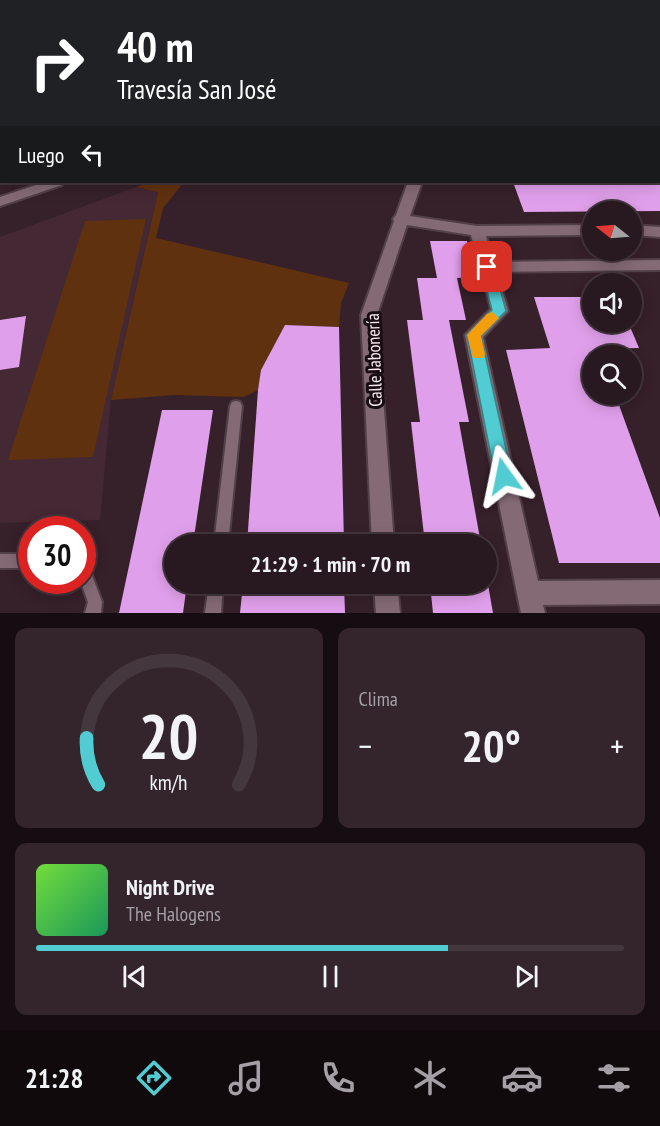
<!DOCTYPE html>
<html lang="es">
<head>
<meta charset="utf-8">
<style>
	:root { --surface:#281820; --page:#34252d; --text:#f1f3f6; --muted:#a5a0a5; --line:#44373e; --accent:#51ccd3 }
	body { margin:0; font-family:"PT Sans Narrow",sans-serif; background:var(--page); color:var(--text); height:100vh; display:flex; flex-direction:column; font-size:22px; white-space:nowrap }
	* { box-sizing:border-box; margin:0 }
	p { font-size:20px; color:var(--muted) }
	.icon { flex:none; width:33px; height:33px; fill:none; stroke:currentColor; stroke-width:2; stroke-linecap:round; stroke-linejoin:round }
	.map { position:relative; height:613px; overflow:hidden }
	.sheet { display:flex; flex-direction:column; gap:15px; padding:15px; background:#160d12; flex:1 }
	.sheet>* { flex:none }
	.guide { position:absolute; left:0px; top:0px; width:660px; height:183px; box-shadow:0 3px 15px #0003,0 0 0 2px var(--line); background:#202124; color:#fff; overflow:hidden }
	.needle { width:39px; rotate:287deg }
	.fabs { position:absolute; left:582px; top:201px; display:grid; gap:12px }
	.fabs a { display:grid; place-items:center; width:60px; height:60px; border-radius:50%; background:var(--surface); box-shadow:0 3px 15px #0003,0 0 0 2px var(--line); font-size:30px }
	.speed { position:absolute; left:18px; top:516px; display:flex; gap:12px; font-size:30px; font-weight:700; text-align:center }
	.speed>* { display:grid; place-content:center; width:78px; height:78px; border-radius:50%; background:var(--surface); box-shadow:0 3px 15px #0003,0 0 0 2px var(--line); line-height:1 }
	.speed .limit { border:9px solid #d22; background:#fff; color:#111 }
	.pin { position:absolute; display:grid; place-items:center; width:51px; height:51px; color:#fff; margin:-26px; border-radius:12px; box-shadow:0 3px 9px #0006 }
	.me { position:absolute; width:66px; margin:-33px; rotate:348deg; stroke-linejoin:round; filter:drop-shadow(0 0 4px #0008) }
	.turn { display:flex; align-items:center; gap:21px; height:126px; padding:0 18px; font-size:27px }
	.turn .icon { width:78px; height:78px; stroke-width:2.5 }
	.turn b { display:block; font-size:42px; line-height:51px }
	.then { display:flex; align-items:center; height:57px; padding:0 18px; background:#0003; gap:12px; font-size:22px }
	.big { font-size:45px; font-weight:700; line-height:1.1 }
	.sheet .widget { flex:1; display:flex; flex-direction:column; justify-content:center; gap:9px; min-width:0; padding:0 21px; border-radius:12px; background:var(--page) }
	.sheet .dial { align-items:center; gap:0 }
	.dial svg { height:156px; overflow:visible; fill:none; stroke:var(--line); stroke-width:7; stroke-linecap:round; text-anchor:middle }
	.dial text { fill:var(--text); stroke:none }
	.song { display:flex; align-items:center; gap:18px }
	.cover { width:72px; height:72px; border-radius:9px; background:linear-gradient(135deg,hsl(100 70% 55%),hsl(150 70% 35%)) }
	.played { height:6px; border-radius:3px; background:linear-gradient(90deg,var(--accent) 70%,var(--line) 70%) }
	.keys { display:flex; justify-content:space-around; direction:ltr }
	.heat { display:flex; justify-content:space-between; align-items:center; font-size:33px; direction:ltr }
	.sheet .tiles { flex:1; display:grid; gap:15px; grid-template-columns:1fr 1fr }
	.widget:last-child { grid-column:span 2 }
	.trip { position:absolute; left:164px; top:534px; width:333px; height:60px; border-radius:30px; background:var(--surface); box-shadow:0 3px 15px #0003,0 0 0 2px var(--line); font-weight:700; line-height:60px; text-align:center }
	.tab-bar { display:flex; height:96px; justify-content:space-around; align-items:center; background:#100a0d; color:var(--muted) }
	.tab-bar .icon { width:42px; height:42px }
	.tab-bar .active { color:var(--accent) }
	.tab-bar b { font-size:27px; color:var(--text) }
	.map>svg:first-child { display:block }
	.built { fill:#442834 }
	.green { fill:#60310f }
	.building { fill:#e09feb }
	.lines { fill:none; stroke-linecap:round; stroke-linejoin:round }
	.service-casing { stroke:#523f48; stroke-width:4 }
	.minor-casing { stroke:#523f48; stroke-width:4 }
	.tertiary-casing { stroke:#523f48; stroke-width:4 }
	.path { stroke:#8c7982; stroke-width:2; stroke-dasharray:2 2; stroke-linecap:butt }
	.service { fill:#846a75; fill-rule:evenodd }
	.minor { fill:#846a75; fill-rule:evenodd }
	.tertiary { fill:#846a75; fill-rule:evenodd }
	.route { fill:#51ccd3; stroke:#358589; stroke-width:1.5 }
	.slow { fill:#f59e0b }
	.labels { text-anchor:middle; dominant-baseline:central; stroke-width:6; stroke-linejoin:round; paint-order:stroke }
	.street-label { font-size:18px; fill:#f8e9ef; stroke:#170d12 }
</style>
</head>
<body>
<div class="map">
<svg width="660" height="613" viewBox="0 0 660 613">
	<rect width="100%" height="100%" fill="#36202a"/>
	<path class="built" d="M136,187L158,191L111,400L100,520L0,523V237Z"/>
	<g class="green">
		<path d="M154,182H184L163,208L156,238L349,283L341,303L339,327L285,325L261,370L258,390L244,397L175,395L111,400L158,192L136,187Z"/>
		<path d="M146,219L93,457L8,460L85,221Z"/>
	</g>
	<g class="building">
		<path d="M513,182H660V211L524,212Z"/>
		<path d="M430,241H467L476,277L457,278L466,320H449L469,422H459L481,544H425L411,422H420L407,320H423L417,278H437Z"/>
		<path d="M534,297H592V322H628L639,348L600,349L603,356H592V394H615L660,518V563H559L506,350L550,348Z"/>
		<path d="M26,316L19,367L0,370V320Z"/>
		<path d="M285,325L339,327L344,544H247L258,390L261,370Z"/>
		<path d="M162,410H213L193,544H174V584H187L183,613H119Z"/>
		<path d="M486,573L493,613H433L430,584H486Z"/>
		<path d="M243,584H344L345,613H240Z"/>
	</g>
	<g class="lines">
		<g class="service-casing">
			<g id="service">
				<path d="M658,45L660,46V52H658Z"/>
				<rect x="658" y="77" width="2" height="5"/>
				<path d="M236,401L240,402L242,406L228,544H214L230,406L232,402Z"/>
				<rect x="0" y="554" width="32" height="14"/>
				<path d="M82,560L87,562L102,602L101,613H85L88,602L80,580H82Z"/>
				<path d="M209,584H223L221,613H205Z"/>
			</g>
		</g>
		<g class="minor-casing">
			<g id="minor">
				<path d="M41,0H55L40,2Z"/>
				<path d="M302,0H315L301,2Z"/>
				<path d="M383,0H394L395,2H384Z"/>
				<path d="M473,0H485L472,2Z"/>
				<path d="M490,0H522L523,2H491Z"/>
				<path d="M635,0H645L635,2Z"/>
				<path d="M2,8V14L0,15V9Z"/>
				<rect x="0" y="85" width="2" height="6"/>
				<path d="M658,97H660V107L658,106Z"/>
				<rect x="658" y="132" width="2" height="8"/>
				<rect x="0" y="150" width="2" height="8"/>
				<path d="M408,182H422L410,216L477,226L592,225V235L486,236L494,262L660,260V270L497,272L508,311L483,337L538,581L660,580V604L543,605L545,613H521L465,335L491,309L471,235L407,225L377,315L394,544H372L361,315L394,221L393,219L396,215Z"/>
				<path d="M632,225L660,227V237L632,235Z"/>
				<path d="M374,584H397L400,613H376Z"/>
			</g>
		</g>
		<g class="tertiary-casing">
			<g id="tertiary">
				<path d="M537,0H551L536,2Z"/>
				<path d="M571,0H586L587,2H572Z"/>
				<rect x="596" y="0" width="10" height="2"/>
				<path d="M45,182H64L62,185L0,206V197Z"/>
			</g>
		</g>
		<g class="path">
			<path d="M19,2L26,0"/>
			<path d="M71,2L77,0"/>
			<path d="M269,2L274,0"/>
			<path d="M414,2L419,0"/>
		</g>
		<use href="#service" class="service"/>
		<use href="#minor" class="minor"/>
		<use href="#tertiary" class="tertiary"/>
	</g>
	<path class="route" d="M487,262L494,267L506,311L481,336L512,476L510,481L504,483L498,481L495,476L467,335L492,310L481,267Z"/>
	<path class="slow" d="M492,312L499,318L481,336L485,354L483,358H473L467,335L487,314Z"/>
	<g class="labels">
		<g class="street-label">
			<text transform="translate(374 360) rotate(-92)">Calle Jabonería</text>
		</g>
	</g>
</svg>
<div class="fabs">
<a><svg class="needle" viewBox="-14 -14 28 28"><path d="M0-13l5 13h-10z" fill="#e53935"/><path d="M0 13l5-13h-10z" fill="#a5a0a5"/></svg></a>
<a><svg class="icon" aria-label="sound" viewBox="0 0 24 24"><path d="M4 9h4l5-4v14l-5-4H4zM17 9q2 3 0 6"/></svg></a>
<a><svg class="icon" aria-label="search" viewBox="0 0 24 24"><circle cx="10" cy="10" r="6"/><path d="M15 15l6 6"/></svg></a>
</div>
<div class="speed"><div class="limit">30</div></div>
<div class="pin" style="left:487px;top:267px;background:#d93025"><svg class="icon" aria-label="arrive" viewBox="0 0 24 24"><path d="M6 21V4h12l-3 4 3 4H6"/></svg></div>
<svg class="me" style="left:504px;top:476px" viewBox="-20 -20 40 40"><path d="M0-17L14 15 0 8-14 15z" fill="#51ccd3" stroke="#fff" stroke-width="4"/></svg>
<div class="trip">21:29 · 1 min · 70 m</div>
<div class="guide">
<div class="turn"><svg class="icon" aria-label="right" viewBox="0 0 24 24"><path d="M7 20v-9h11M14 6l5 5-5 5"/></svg><div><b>40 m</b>Travesía San José</div></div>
<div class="then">Luego<svg class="icon" aria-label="left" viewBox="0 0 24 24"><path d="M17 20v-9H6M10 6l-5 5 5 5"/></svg></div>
</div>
</div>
<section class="sheet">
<div class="tiles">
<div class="widget dial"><svg viewBox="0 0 100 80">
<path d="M14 69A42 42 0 1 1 86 69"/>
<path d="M14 69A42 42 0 0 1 8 45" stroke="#51ccd3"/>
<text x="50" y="56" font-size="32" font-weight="700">20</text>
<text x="50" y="72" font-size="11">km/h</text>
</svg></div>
<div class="widget"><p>Clima</p>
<div class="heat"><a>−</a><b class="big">20°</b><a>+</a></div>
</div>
<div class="widget">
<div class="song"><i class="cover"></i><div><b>Night Drive</b><p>The Halogens</p></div></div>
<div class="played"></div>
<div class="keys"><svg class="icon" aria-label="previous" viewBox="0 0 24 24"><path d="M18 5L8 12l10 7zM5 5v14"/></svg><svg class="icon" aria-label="pause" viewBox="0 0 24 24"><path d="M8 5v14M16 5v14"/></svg><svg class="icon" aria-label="next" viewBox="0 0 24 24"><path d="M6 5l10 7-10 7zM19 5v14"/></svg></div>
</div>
</div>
</section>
<nav class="tab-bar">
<b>21:28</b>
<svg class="icon active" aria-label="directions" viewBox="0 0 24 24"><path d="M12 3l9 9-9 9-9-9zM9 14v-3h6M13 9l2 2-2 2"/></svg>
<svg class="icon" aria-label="music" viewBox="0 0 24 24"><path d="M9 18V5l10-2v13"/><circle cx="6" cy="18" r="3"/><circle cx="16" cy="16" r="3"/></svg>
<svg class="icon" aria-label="phone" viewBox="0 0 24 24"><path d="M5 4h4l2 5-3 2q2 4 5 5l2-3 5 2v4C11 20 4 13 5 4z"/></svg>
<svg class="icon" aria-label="climate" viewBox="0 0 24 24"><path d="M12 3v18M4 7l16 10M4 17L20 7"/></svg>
<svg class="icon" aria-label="car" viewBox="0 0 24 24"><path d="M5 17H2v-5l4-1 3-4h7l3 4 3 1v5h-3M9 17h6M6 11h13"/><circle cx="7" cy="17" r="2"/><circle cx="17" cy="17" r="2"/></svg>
<svg class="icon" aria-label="filters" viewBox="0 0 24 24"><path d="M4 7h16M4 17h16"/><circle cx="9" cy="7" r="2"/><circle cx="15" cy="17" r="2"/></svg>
</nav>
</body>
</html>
